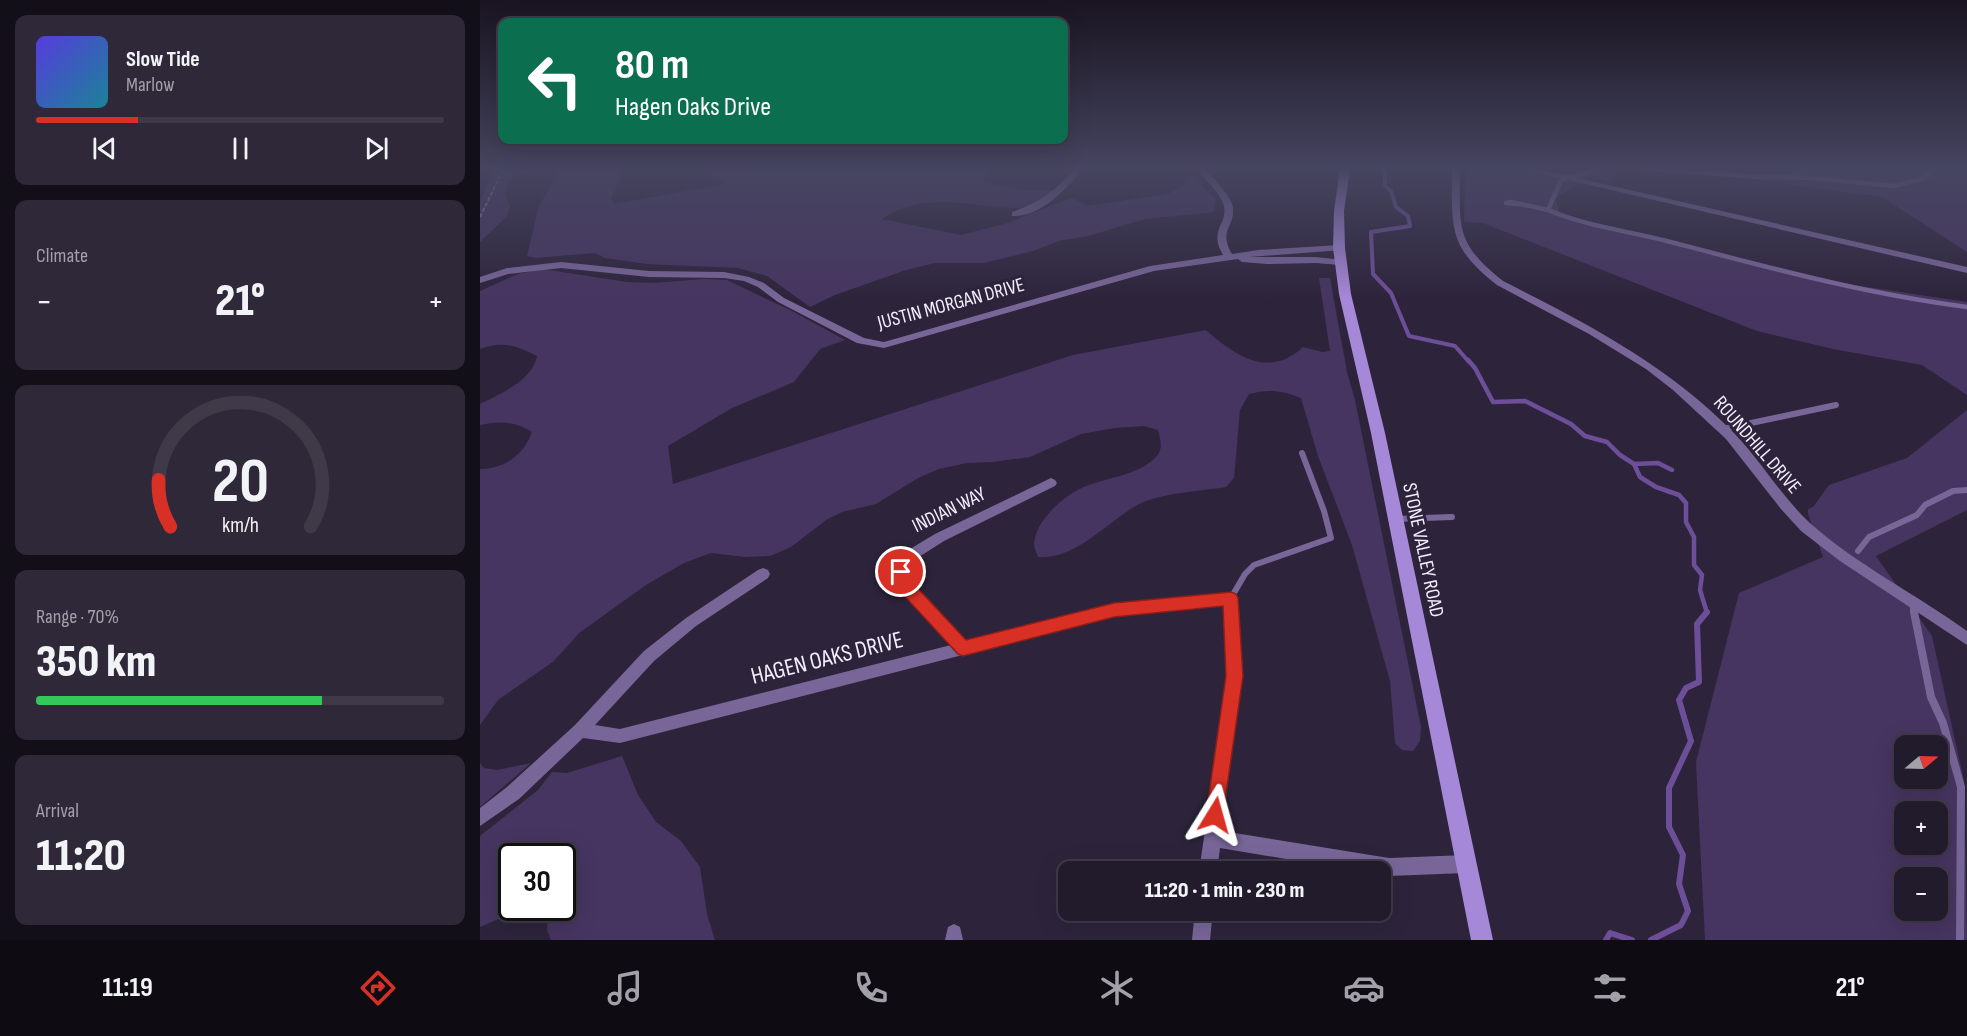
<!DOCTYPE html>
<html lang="en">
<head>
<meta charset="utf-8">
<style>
	:root { --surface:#221b2c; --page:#2e2838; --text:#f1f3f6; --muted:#a2a1a9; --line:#3f3948; --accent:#d93025 }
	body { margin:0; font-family:"Sofia Sans Condensed",sans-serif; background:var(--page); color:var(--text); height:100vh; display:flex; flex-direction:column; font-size:22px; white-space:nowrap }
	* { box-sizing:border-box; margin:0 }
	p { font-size:20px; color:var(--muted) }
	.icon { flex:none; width:33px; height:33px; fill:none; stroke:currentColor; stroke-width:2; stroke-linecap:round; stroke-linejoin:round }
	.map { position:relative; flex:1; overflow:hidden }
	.side { display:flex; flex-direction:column; gap:15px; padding:15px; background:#130f18; width:480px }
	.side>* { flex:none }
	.hud { position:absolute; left:18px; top:18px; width:570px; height:126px; border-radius:12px; box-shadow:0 6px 24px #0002,0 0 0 2px var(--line); background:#0b6e4f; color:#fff; overflow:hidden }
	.needle { width:39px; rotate:71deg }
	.fabs { position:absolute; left:1414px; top:735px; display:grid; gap:12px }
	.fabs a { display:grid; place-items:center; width:54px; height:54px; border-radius:12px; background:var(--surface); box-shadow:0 6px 24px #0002,0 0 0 2px var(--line); font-size:30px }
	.speed { position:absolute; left:18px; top:843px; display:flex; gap:12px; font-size:30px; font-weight:700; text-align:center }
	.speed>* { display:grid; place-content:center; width:78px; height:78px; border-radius:50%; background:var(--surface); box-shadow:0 6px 24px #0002,0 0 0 2px var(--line); line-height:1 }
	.speed .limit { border:3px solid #111; border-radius:9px; background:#fff; color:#111 }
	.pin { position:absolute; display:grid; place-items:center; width:51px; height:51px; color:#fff; margin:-26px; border:3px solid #fff; border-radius:50%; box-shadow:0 2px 6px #0007 }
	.me { position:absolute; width:66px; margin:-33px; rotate:8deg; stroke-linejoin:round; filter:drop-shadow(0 0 4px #0008) }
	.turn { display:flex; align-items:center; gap:21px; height:126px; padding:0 18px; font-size:27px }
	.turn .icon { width:78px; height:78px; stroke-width:2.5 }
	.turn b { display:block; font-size:42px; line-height:51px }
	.big { font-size:45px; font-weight:800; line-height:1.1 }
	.side .tile { flex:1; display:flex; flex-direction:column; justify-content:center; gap:9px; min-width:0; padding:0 21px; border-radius:12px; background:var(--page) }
	.side .dial { align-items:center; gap:0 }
	.dial svg { height:156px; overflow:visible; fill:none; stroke:var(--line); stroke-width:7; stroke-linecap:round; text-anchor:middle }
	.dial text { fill:var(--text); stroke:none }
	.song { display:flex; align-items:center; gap:18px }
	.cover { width:72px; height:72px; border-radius:9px; background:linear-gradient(135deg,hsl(250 70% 55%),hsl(190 70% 35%)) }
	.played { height:6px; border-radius:3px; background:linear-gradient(90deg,var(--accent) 25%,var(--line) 25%) }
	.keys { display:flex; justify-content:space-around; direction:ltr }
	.heat { display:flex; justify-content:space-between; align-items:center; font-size:33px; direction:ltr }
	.charge { height:9px; border-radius:4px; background:linear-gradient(90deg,#34c759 70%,var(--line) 0) }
	.trip { position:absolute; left:578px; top:861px; width:333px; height:60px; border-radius:12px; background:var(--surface); box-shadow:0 6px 24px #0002,0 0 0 2px var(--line); font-weight:800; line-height:60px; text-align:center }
	.tab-bar { display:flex; height:96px; justify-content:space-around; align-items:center; background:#0e0b12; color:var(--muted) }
	.tab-bar .icon { width:42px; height:42px }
	.tab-bar .selected { color:var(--accent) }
	.tab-bar b { font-size:27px; color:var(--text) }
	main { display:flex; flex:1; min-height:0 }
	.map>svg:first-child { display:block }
	.green { fill:#463560; fill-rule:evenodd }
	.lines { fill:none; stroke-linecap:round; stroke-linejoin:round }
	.stream-far2 { stroke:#6d4f99; stroke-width:4 }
	.stream-far1 { stroke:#6d4f99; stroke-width:4.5 }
	.stream { stroke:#6d4f99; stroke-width:6 }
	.path { stroke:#8d8699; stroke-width:2; stroke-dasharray:4 2; stroke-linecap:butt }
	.lane-far2 { stroke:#796699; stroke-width:4.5 }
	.lane-far1 { stroke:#796699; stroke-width:6 }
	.lane { stroke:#796699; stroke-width:8 }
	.street { fill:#796699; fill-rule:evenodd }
	.secondary { fill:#a688d9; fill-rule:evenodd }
	.route { fill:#d93025; stroke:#8d1f18; stroke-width:1.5 }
	.labels { text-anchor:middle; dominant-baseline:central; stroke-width:6; stroke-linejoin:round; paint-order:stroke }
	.street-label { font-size:20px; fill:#f4eefe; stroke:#2d243b }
	.near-street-label { font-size:24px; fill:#f4eefe; stroke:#2d243b }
</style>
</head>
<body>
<main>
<section class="side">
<div class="tile">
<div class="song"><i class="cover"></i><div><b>Slow Tide</b><p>Marlow</p></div></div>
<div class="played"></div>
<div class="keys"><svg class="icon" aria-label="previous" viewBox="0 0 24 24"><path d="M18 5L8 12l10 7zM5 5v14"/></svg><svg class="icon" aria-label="pause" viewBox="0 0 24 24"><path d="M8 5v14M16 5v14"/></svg><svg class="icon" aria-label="next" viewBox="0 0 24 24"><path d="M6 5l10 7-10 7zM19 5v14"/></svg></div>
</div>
<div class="tile"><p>Climate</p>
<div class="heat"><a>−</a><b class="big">21°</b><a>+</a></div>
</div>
<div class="tile dial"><svg viewBox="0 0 100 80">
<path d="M14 69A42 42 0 1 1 86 69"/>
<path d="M14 69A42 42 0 0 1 8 45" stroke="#d93025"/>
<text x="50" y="56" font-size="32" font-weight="700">20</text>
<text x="50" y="72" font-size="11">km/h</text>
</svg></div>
<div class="tile"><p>Range · 70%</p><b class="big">350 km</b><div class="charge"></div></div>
<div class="tile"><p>Arrival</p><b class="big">11:20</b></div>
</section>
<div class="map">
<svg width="1487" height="940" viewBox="0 0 1487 940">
	<rect width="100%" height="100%" fill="#2d243b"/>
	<g class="green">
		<path d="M15,168H141L140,181L131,198L134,204L244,184L243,180L232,176L230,168H508L503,181L507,183L541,190H574L549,206L538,208C492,207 442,190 402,219L481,235L528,223L588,199H594L608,206L688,194L705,184L709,178L715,175L725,189L736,199L734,212L665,219L608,236L579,241L553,251L504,263H455L426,270L355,295L330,307L287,276L258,268L167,264L125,258L115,253L56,258L47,256L59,205L76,179V170L35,175C24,186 24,192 30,207L26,217L0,242V203Z"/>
		<path d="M988,168H1487V252L1402,197L1199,169L1136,171L1132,182L1110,178L1075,198L1080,214L1367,284L1487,302V395L1442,365L1353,349L1277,331L1003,223L984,222L985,175H988Z"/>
		<path d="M62,269L147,282L174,283L223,279L247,280L312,311L365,340L340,349L314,382L252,408L188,446L193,484L593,355L726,330C755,356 789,379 823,347L842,352L850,351L839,278H850L867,372L875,400L941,727L940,741L933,751L922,750L915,743L910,681L872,545L838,456L821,398C802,390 788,389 769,394L760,410L754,478L746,487C721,491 682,493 659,504C628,521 596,560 558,557C557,553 554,548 554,544C555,521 584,495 604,487C627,477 658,476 676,457C684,449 680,439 678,430L664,426L635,428L601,434L550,457L513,462L487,463L459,469L438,478L396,504L362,512L346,520L311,547L290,556L265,557L231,553L204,563L166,585L99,633L74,661L18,700L0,725V469C24,469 44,455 52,432C35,421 19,421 0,425V404C19,395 53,380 57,356C36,345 23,341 0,349V291L38,274Z"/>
		<path d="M1487,410V510L1396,556L1452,636L1484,781L1487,940H1225L1216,762L1259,593L1343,557L1328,514V509L1333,507L1349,485L1427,458ZM1425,746H1458V778H1425ZM1425,812H1458V844H1425ZM1425,878H1458V910H1425Z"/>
		<path d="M142,756L158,795L176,822L201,841L220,867L227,914L235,940H71L67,930L68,909L63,908H82V856H32V908H44L0,927V836L58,790L72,772L87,773Z"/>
		<path d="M0,763L4,768L17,770L51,763L0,807Z"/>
	</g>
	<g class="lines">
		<path class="stream-far2" d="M905,168V186L911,191L916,207L928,216L930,226L891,232L893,274L911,293L929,336L975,346L989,362"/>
		<g class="stream-far1">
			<path d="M988,360L995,368L1013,402L1045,401L1091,424L1105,436L1127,442L1140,455L1154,464L1160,477L1176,487L1199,495L1206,503V522L1214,537V565L1222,575L1220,590L1227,613"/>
			<path d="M1154,464L1178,463L1192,470"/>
		</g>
		<g class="stream">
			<path d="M1126,940L1130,933L1152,940"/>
			<path d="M1171,940L1201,925L1208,911L1199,884L1203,855L1189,827V788L1211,741L1199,700L1206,688L1219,682L1217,624L1227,612"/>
		</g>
		<path class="path" d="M0,217L24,168"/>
		<g class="lane-far2">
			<path d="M1160,168L1280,177L1334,178L1414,186L1445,178L1454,168"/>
			<path d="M1038,204L1026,203L1031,202L1068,210L1081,180L1122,168"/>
			<path d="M1068,210C1106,226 1148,231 1187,241C1286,267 1385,294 1487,307"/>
		</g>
		<g class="lane-far1">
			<path d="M1243,429L1356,405"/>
			<path d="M916,519L972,517"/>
			<path d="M1378,551L1389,537L1437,515L1445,505L1473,491L1487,490"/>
			<path d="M751,598L765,574L774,565L851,538L844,511L822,453"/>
			<path d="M1432,603L1434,613"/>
		</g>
		<path class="lane" d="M1434,612L1451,697L1463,723L1481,787L1480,940"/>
		<g class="street">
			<path d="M595,168H603C588,188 560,218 532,216V212C559,203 577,190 595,168Z"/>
			<path d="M716,168H724C732,177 752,196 753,208C755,227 738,230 752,254L778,250L859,245L864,248L862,250L769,257H836L863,260L865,262L860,265L836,263L787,264L762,262L758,259L674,271L404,348L377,343L298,302L278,287L264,281L244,278L169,277L81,268L28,274L0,283V277L27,268L81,262L169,271L244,272L269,277L284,283L304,298L384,338L404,342L670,266L743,255C728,229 748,225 744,206C741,193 724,179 716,168Z"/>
			<path d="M972,168H980C980,227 974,242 1023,281C1106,323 1188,365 1254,433C1281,461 1301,496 1330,523C1377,565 1436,594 1487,631V645L1360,561L1321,531L1301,509L1246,439L1193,390L1166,369L1109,334L1017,285C967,246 972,227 972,168Z"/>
			<path d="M1037,168H1053L1487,267V273Z"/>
			<path d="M571,478L575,480L577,483L575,486L464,541L431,562L428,572L429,582L486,641L634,604L751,592L756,594L758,598L761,676L742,831L909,858L986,855L992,858L995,864L992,870L986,873L909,876L900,874V872H884L740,848L737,872H719L747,676L744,605L634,616L140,743L103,738L39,799L0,826V808L27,787L95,725L164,651L206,618L278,570L283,568L288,570L290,574L288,578L216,626L174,661L115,725L140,729L471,645L418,588L414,572L420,555L455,534Z"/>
			<path d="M715,910H733L730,940H712Z"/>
			<path d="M474,924L480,927L483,940H465L468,927Z"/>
		</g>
		<path class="secondary" d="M860,168H870L864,211L865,248L871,294L905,433L1013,940H991L891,433L859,294L853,248L854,211Z"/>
	</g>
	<linearGradient id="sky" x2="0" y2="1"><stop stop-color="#191420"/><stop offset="0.56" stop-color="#464560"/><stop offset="1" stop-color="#464560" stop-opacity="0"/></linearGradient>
	<rect width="1487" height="300" fill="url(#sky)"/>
	<path class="route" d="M421,565L427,567L431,581L486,640L634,603L751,592L756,594L758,598L763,676L742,821L735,824L728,821L726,815L746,676L743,606L634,617L483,656L478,654L418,589L414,572L416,567Z"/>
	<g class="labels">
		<g class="street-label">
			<text transform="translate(471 304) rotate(-15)">JUSTIN MORGAN DRIVE</text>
			<text transform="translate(1277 445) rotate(49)">ROUNDHILL DRIVE</text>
			<text transform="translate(469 510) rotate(-26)">INDIAN WAY</text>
			<text transform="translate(943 550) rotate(78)">STONE VALLEY ROAD</text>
		</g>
		<g class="near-street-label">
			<text transform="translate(347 658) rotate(-14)">HAGEN OAKS DRIVE</text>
		</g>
	</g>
</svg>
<div class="fabs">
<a><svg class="needle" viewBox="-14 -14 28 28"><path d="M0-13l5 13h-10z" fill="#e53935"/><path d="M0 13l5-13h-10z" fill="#a2a1a9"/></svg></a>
<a>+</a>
<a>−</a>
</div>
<div class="speed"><div class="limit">30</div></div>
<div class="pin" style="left:421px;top:572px;background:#d93025"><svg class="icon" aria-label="arrive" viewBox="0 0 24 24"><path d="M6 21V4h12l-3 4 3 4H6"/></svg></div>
<svg class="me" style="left:735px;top:815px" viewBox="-20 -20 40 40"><path d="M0-17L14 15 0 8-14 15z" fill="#d93025" stroke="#fff" stroke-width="4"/></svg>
<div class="trip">11:20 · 1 min · 230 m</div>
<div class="hud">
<div class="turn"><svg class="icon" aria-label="left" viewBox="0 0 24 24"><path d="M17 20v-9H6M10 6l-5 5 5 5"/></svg><div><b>80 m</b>Hagen Oaks Drive</div></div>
</div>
</div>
</main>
<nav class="tab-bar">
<b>11:19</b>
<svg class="icon selected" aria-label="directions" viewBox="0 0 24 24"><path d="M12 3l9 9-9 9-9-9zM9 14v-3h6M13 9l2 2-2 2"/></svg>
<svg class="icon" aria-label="music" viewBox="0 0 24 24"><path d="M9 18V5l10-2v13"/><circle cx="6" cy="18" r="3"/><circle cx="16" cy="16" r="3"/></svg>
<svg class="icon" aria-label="phone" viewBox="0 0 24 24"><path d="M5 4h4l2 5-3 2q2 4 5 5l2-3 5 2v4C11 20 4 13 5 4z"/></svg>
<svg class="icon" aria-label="climate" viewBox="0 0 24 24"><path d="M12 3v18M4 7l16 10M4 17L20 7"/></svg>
<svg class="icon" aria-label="car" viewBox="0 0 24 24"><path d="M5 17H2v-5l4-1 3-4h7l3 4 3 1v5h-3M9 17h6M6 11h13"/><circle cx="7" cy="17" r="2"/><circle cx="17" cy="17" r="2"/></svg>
<svg class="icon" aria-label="filters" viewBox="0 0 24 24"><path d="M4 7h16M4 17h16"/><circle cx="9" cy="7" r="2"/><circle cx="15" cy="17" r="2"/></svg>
<b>21°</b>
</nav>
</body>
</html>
